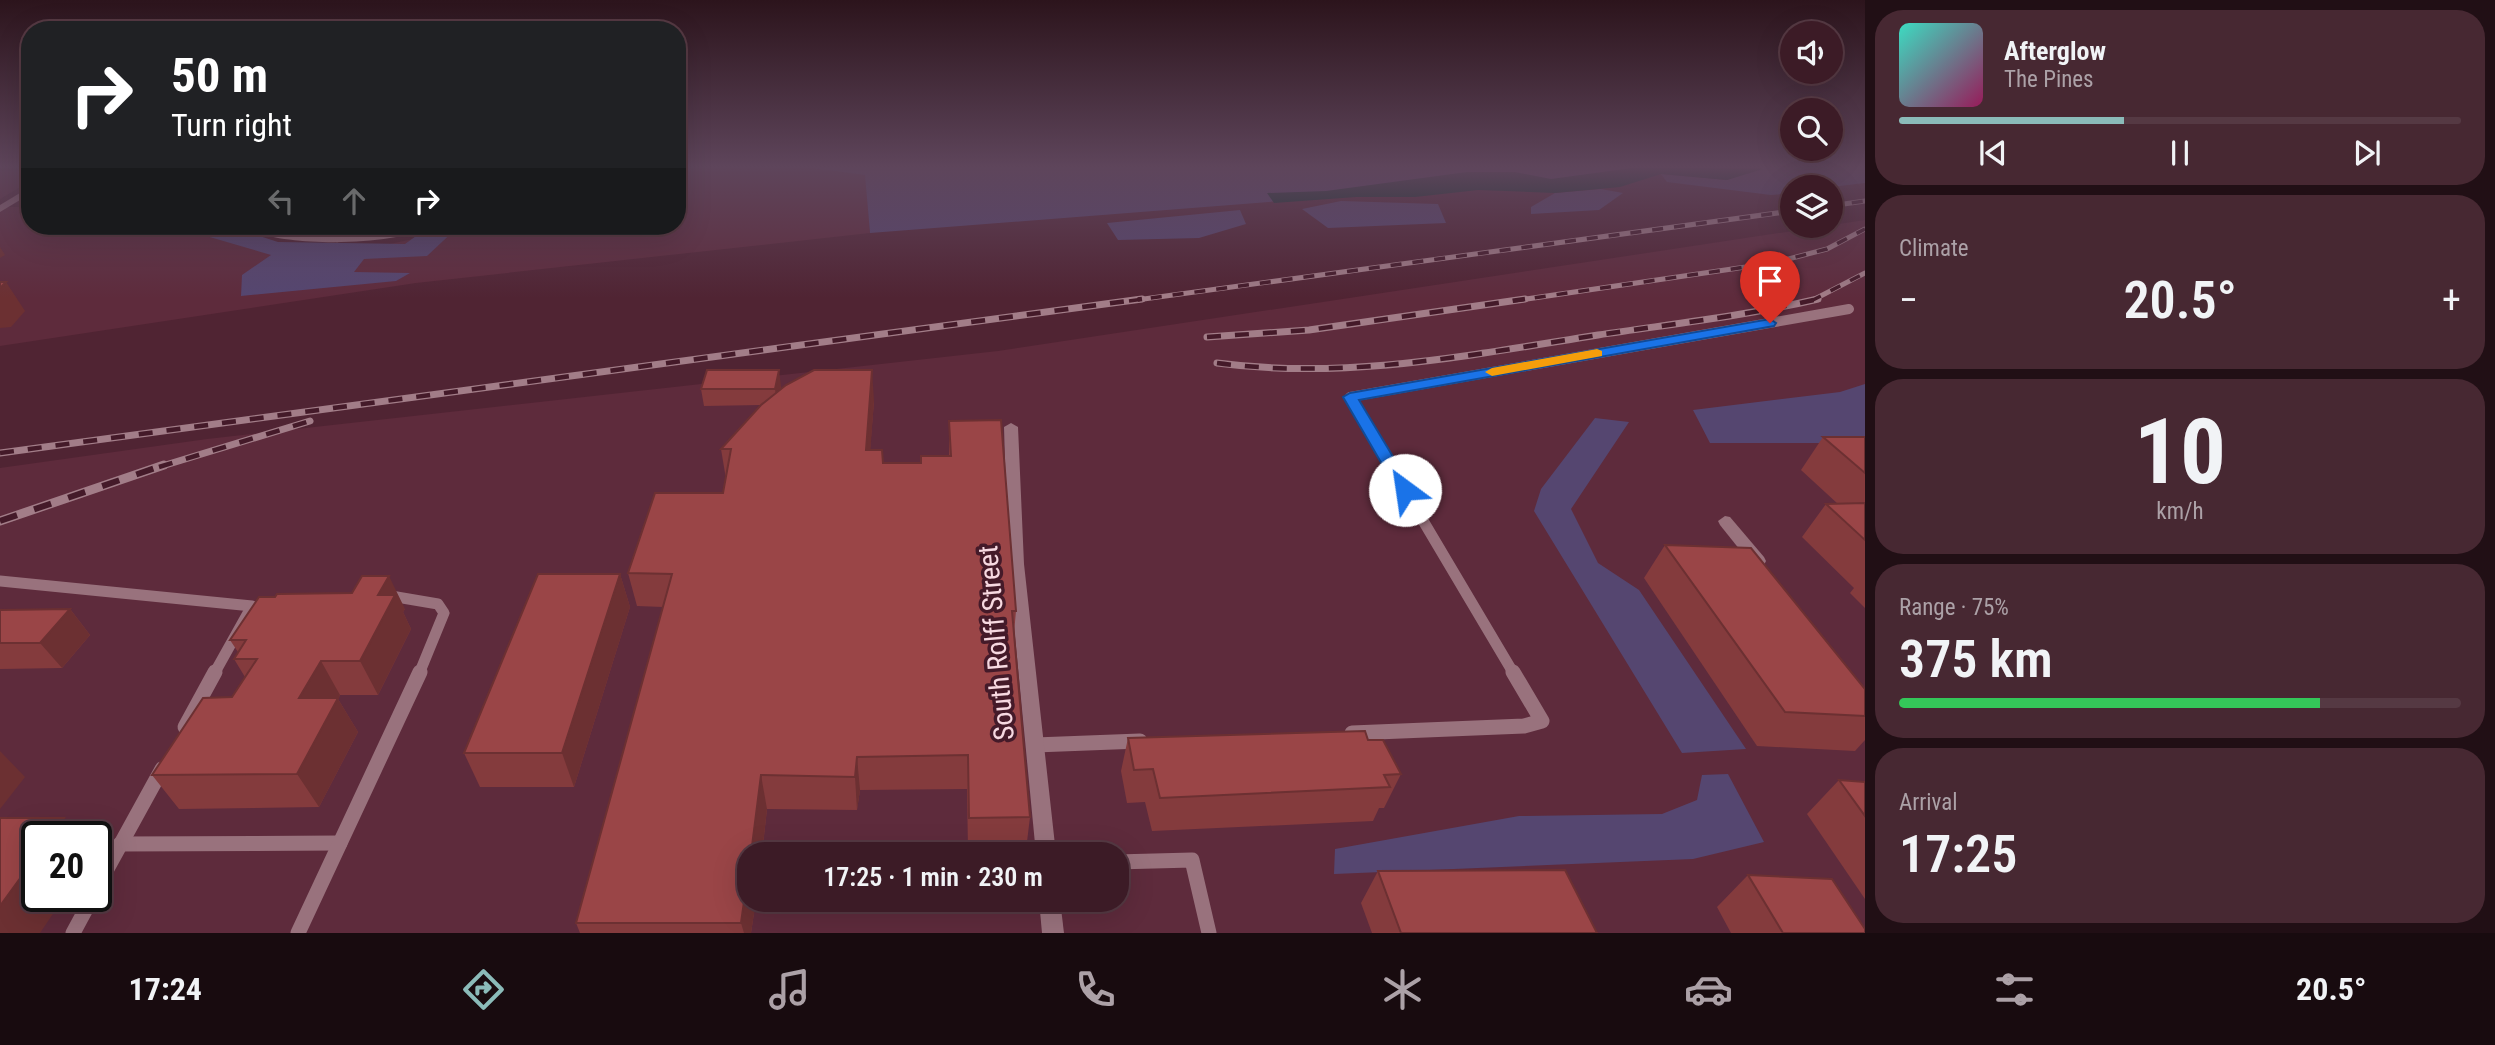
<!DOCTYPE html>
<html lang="en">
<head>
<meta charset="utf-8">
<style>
	:root { --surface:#3c1b26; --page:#472832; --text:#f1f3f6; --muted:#aca1a7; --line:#553943; --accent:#8bbbb9 }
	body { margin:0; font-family:"Roboto Condensed",sans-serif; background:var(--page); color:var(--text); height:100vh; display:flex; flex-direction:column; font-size:26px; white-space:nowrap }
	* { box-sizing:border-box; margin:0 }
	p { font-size:23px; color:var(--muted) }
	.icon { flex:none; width:38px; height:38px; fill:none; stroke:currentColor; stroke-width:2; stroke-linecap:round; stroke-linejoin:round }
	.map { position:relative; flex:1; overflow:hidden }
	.sheet { display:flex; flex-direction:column; gap:10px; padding:10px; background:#210f15; width:630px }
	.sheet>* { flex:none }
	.banner { position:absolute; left:21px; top:21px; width:665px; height:214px; border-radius:28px; box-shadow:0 7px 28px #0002,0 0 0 2px var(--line); background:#202124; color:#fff; overflow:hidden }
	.controls { position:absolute; left:1780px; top:21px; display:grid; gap:14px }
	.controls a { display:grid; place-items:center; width:63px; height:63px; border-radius:50%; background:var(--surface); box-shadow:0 7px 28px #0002,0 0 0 2px var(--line); font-size:35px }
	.speed { position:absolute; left:21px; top:821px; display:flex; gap:14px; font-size:35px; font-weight:700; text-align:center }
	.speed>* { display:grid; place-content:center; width:91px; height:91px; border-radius:50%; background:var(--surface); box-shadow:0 7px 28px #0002,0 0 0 2px var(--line); line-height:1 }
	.speed .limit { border:4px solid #111; border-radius:10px; background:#fff; color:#111 }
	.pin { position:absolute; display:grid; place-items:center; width:60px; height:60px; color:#fff; margin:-72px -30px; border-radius:50% 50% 50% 0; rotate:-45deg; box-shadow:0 0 7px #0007 }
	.pin .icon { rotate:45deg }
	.me { position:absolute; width:77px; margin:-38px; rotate:329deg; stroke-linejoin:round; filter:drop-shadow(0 0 5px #0008) }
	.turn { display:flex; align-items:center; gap:24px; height:147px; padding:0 35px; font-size:32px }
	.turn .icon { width:91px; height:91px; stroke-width:2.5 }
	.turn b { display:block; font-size:49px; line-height:60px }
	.lanes { display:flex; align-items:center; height:66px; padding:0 35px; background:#0003; justify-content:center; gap:35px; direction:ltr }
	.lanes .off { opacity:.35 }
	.big { font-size:52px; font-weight:600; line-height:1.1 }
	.sheet .widget { flex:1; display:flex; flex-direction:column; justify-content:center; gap:10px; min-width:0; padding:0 24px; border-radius:28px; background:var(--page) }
	.sheet .dial { align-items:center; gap:0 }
	.dial b { font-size:91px; line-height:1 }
	.song { display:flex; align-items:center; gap:21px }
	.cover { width:84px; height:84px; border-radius:10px; background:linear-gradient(135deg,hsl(170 70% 55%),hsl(330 70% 35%)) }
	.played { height:7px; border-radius:4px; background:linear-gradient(90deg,var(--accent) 40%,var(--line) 40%) }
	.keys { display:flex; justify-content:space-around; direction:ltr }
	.heat { display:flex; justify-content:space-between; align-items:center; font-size:38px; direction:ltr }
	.charge { height:10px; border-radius:5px; background:linear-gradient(90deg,#34c759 75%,var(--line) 0) }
	.trip { position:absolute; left:737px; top:842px; width:392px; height:70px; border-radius:28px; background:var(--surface); box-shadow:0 7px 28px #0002,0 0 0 2px var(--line); font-weight:600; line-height:70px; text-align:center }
	.dock { display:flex; height:112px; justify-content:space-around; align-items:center; background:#180b0f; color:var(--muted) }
	.dock .icon { width:49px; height:49px }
	.dock .selected { color:var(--accent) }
	.dock b { font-size:32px; color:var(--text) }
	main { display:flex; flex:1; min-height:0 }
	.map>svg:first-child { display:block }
	.built { fill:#5e2b3c; fill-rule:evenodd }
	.green { fill:#554670 }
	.water { fill:#032d26 }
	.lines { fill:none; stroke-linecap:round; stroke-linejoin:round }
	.lane-far3 { stroke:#99727d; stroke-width:8 }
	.lane-far2 { stroke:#99727d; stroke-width:10 }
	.lane-far1 { stroke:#99727d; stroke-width:11 }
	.lane { stroke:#99727d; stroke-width:15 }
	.street { fill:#99727d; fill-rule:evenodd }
	.rail-far2-casing { stroke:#a27d88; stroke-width:5 }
	.rail-far1-casing { stroke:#a27d88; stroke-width:7 }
	.rail-casing { stroke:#a27d88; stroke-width:9 }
	.rail-far2 { stroke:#441a29; stroke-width:3.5; stroke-dasharray:11; stroke-linecap:butt }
	.rail-far1 { stroke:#441a29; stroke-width:4.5; stroke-dasharray:14; stroke-linecap:butt }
	.rail { stroke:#441a29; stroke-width:6; stroke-dasharray:18; stroke-linecap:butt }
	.wall { fill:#843b3d }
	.shaded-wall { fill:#6c3032 }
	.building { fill:#9a4547; stroke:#6c3032; stroke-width:2 }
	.route { fill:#1a73e8; stroke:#114b97; stroke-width:2 }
	.slow { fill:#f59e0b }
	.labels { text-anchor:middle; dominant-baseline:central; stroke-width:7; stroke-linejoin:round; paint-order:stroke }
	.near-street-label { font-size:28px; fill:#f7d9e1; stroke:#441a29 }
</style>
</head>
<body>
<main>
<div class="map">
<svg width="1865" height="933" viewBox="0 0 1865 933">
	<rect width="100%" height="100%" fill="#502433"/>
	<g class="built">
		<path d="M677,167H865L870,233L416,283L0,346V207H30V226H215L266,244L371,248L432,235L441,226H677Z"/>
		<path d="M0,171H30V181L0,199Z"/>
		<path d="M1865,220V933H0V468L207,439L998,351ZM37,836H96V896H37ZM749,854H1116V900H749Z"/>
	</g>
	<g class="green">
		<path d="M804,167H1718L870,233L865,175Z"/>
		<path d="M1760,167H1865V183L1831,187H1792V193L1771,195L1667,182L1661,174L1727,180L1762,168Z"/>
		<path d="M1601,189L1623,193L1599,210L1531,214V207L1555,193Z"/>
		<path d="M1341,201L1438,204L1446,223L1328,228L1302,209Z"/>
		<path d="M1240,210L1246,224L1199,238L1118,240L1107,223Z"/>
		<path d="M172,226H228L278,242L405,244L430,226H459L427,256L364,259L354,272L410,273L396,281L241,296L242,275L271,255Z"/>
		<path d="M1865,384V443H1710L1693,410L1840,392Z"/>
		<path d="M1595,418L1629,422L1571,509L1598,563L1639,590L1746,749L1682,753L1534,511L1541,489Z"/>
		<path d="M1728,774L1764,842L1693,859L1334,874L1335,849L1519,816L1662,814L1697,800L1702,775Z"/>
	</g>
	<path class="water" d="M1639,167L1763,169L1727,180L1661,174L1620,187L1555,193L1478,190L1415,197H1356L1274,203L1267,193L1326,191L1467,172H1515L1551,179Z"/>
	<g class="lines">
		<path class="lane-far3" d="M337,238L348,226"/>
		<path class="lane-far2" d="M1391,467L1350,397L1849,309"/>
		<g class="lane-far1">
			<path d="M1390,465L1514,674"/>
			<path d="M0,581L252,606L214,674"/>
			<path d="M385,595L438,604L444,613L419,674"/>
		</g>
		<g class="lane">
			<path d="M185,727L215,672"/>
			<path d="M1352,733L1524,726L1542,721L1513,672"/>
			<path d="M1035,745L1140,741"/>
			<path d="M120,844L340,843"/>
			<path d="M1116,862L1192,860L1209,933"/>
			<path d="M96,889L162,769"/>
			<path d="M73,933L93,896"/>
			<path d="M298,933L420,672"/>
		</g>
		<g class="street">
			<path d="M30,187V194L0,212V205Z"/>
			<path d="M243,226H257L296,236L390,233L414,226H428C398,247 273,248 243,226Z"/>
			<path d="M1011,423L1018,427L1024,564L1056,854H1036L1008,564L1004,427Z"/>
			<path d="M1725,516L1730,517L1764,557L1766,561L1764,565H1752L1720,525L1718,521Z"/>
			<path d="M1039,900H1060L1064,933H1042Z"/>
		</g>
		<g class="rail-far2-casing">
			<g id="rail-far2">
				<path d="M1830,206L1865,201"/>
				<path d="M1129,301L1792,211"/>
				<path d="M1513,301L1773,263L1827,249L1865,229"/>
				<path d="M1811,301L1865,273"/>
			</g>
		</g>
		<g class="rail-far1-casing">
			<g id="rail-far1">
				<path d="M1207,337L1309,330L1525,299"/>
				<path d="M1217,363C1346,380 1471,355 1598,335C1671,324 1746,316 1818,299"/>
				<path d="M0,453L1142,299"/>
				<path d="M159,467L310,421"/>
			</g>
		</g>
		<g class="rail-casing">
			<path id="rail" d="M0,521L164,465"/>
		</g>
		<use href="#rail-far2" class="rail-far2"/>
		<use href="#rail-far1" class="rail-far1"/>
		<use href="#rail" class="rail"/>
	</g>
	<g class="wall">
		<path d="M781,386L780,390L874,401L870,450L883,463H921L949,456V421L1016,611L1014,633L1030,817L1026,850L968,851L967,789L860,790L857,810L767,809L762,854H749L756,900L751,933H580L576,923L663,607L637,606L628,573L723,493L726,479L721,449L761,405L704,406L701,389Z"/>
		<path d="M1823,437H1865V608L1850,593L1854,588L1802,537L1826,504H1838L1801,470Z"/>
		<path d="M1665,545L1865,689V740L1855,751L1757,746L1644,578Z"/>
		<path d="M620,574L630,607L574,787H480L464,753Z"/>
		<path d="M70,609L90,635L62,668L0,669V610Z"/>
		<path d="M405,609L403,612L411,629L378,695H340L338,699L358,732L319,807L179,809L152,775L232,697L245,677L234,659L238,652L230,640Z"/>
		<path d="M1128,738L1368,740L1401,774L1384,808H1379L1373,821L1152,831L1145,802L1127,803L1121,771Z"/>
		<path d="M1839,780L1865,782V899L1807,814Z"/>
		<path d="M1378,871L1597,933H1372L1361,903Z"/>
		<path d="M1748,875L1865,933H1731L1717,907Z"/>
	</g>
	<g class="shaded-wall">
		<path d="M0,247L5,255L0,258Z"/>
		<path d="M6,282L25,311L11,327L0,328V288Z"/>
		<path d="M779,370L781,386L777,405L775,389Z"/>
		<path d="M872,370L874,401L868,482L866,450Z"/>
		<path d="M620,574L630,607L574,787L562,753Z"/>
		<path d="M389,576L405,609L403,612L411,629L378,695L360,661L378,595Z"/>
		<path d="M70,609L90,635L62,668L40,643Z"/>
		<path d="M321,661L340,695L338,699L358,732L319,807L297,774L299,698Z"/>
		<path d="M0,751L25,777L0,809Z"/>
		<path d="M857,757L860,790L857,810L855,777Z"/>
		<path d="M761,775L767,809L762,854H751Z"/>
		<path d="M64,818L82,836H50Z"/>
		<path d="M37,855V896H65L40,933H0V906Z"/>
		<path d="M749,866V900H756L751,933H744L741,923Z"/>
	</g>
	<g class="building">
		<path d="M0,282H6L0,288Z"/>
		<path d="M707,370H779L775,389H701Z"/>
		<path d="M814,370H872L866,450H882L883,463H921V456H951L949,421L1001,420L1016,611H1012L1030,817L969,818L968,755L857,757L855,777L761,775L751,854H749V866L741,923H576L672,574L628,573L655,493H723L731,449H721L761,405L786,385Z"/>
		<path d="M1823,437H1865V473Z"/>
		<path d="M1865,503V540L1826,504Z"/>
		<path d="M1665,545L1751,548L1865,689V716L1785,712Z"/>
		<path d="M538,574H620L562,753H464Z"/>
		<path d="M362,576H389L378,595H395L360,661H321L299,698H338L297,774L152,775L203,698L232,697L257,659H234L246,640H230L259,597H275L277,594L352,593Z"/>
		<path d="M70,609L40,643H0V610Z"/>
		<path d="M1365,731L1368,740H1383L1401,774L1384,775L1390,787L1160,798L1153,769L1134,770L1128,738Z"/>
		<path d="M1839,780L1865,782V816Z"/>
		<path d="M0,818H64L50,836H37V855L0,906Z"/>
		<path d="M1565,870L1597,933H1401L1378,871Z"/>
		<path d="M1748,875L1832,879L1865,929V933H1783Z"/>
	</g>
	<linearGradient id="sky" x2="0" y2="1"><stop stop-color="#2c141c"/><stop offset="0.56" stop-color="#5e455b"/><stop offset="1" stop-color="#5e455b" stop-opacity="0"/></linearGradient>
	<rect width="1865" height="298" fill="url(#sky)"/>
	<path class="route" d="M1770,319L1776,323L1774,326L1359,400L1413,490L1405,495L1397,490L1343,397L1350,393Z"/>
	<path class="slow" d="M1597,349L1602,351V356L1492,376L1485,372L1492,368Z"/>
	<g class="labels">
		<g class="near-street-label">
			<text transform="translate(996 643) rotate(-95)">South Rolff Street</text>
		</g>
	</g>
</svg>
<div class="controls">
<a><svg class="icon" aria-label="sound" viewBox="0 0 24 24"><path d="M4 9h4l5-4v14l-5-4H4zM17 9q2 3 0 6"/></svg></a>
<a><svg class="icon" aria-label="search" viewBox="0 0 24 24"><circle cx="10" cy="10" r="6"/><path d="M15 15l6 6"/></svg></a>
<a><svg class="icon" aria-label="layers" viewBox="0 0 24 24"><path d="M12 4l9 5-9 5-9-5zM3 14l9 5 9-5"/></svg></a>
</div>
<div class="speed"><div class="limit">20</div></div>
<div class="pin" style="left:1770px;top:323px;background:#d93025"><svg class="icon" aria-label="arrive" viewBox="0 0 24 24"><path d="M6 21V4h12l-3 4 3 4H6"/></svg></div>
<svg class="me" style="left:1405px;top:490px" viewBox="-20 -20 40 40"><circle r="19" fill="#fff"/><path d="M0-13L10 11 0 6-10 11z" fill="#1a73e8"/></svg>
<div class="trip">17:25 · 1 min · 230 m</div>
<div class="banner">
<div class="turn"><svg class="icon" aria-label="right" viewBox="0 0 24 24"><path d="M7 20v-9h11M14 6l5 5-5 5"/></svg><div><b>50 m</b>Turn right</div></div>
<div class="lanes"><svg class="icon off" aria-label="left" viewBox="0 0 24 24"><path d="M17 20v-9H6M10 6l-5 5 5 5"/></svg><svg class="icon off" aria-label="ahead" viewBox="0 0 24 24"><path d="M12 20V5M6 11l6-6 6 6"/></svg><svg class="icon" aria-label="right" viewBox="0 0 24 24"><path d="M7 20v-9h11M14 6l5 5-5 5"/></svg></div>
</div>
</div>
<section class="sheet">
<div class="widget">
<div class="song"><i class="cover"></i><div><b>Afterglow</b><p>The Pines</p></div></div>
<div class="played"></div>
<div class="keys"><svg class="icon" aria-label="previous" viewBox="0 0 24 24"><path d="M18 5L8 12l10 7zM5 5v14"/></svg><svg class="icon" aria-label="pause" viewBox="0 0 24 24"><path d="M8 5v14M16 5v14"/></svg><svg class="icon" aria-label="next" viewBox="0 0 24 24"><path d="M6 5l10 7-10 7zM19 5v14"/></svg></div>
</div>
<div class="widget"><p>Climate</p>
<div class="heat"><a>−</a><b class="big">20.5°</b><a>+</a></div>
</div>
<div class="widget dial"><b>10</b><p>km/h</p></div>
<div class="widget"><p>Range · 75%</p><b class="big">375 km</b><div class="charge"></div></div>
<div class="widget"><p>Arrival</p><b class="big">17:25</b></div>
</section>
</main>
<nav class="dock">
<b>17:24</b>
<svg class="icon selected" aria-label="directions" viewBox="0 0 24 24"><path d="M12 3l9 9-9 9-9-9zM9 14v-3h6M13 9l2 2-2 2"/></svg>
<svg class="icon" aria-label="music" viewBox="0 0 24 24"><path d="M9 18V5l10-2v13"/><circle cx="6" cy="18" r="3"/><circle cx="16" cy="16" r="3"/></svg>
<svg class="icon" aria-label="phone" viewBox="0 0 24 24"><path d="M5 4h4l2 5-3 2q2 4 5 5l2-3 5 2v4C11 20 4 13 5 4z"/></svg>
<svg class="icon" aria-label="climate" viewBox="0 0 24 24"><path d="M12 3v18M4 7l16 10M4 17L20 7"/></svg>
<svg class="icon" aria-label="car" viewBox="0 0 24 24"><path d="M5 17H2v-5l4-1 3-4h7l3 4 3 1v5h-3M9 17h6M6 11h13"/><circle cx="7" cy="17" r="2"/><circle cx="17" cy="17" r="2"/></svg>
<svg class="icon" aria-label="filters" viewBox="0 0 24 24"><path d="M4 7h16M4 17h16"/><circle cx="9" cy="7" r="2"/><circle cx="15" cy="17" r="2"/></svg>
<b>20.5°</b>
</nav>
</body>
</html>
